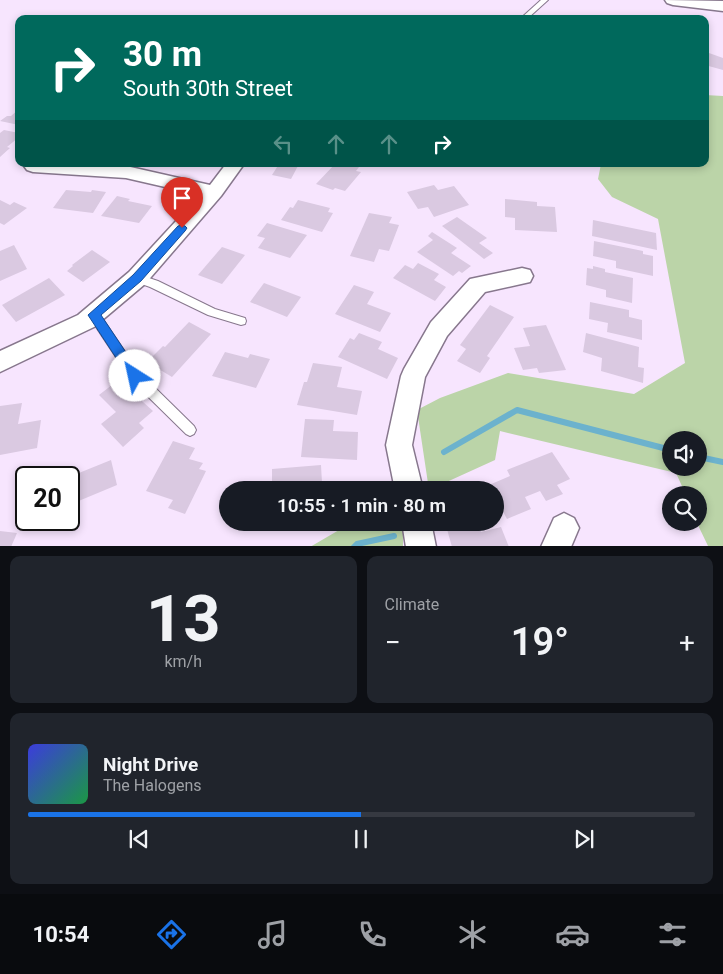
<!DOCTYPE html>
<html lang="en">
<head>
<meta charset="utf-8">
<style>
	:root { --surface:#171b24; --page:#20242c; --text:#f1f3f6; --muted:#9ea1a6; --line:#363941; --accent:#1a73e8 }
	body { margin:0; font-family:Roboto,sans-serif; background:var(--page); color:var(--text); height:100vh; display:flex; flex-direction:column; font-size:19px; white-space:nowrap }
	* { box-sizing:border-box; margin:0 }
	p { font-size:16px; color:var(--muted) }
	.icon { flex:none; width:28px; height:28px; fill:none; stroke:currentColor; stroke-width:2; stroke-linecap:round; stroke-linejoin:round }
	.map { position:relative; height:546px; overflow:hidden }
	.details { display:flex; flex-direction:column; gap:10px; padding:10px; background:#0d0f14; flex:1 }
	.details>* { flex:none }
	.guide { position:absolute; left:15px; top:15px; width:694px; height:152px; border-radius:10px; box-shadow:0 2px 8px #0003; background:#00695c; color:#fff; overflow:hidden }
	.fabs { position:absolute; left:662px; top:431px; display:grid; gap:10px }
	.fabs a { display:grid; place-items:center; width:45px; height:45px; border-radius:50%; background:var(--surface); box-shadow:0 2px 8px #0003; font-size:25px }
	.speed { position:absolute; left:15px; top:466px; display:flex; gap:10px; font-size:25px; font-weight:700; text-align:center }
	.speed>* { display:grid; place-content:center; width:65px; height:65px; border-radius:50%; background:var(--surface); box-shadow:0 2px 8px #0003; line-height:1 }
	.speed .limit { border:2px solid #111; border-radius:8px; background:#fff; color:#111 }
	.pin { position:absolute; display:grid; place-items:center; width:42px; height:42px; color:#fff; margin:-51px -21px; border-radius:50% 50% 50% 0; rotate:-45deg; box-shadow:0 0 5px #0007 }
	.pin .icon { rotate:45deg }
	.me { position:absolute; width:55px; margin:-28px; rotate:325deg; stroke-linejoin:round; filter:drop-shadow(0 0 4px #0008) }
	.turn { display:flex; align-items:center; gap:18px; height:105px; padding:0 25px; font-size:22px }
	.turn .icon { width:65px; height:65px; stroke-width:2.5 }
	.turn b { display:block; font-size:35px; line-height:42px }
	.lanes { display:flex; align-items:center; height:48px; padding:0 25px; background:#0003; justify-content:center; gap:25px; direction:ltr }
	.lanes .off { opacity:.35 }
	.big { font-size:38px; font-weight:600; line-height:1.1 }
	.details .card { flex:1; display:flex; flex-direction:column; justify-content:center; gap:8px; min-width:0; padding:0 18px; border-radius:10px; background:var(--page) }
	.details .dial { align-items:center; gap:0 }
	.dial b { font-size:65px; line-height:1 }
	.song { display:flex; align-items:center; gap:15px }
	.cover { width:60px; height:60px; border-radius:8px; background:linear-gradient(135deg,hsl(240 70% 55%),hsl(140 70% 35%)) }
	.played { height:5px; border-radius:2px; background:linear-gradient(90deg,var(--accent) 50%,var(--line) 50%) }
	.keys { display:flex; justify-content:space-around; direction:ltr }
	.heat { display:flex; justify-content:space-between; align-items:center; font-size:28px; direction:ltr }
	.details .tiles { flex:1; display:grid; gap:10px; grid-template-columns:1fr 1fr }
	.card:last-child { grid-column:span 2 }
	.trip { position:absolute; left:219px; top:481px; width:285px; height:50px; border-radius:25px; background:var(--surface); box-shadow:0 2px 8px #0003; font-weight:600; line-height:50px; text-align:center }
	.tabs { display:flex; height:80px; justify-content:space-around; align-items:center; background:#090b0e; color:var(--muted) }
	.tabs .icon { width:35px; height:35px }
	.tabs .selected { color:var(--accent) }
	.tabs b { font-size:22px; color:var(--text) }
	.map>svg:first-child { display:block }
	.green { fill:#bbd4a8; fill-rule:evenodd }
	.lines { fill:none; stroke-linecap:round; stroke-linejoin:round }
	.stream { stroke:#6cb2cd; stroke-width:6 }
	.building { fill:#dac9e1 }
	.service-casing { stroke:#87778d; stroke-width:2 }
	.minor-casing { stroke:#87778d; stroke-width:3 }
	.tertiary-casing { stroke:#87778d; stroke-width:3 }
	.service { fill:#fff; fill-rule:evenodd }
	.minor { fill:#fff; fill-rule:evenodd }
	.tertiary { fill:#fff; fill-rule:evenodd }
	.route { fill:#1a73e8; stroke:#114b97 }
</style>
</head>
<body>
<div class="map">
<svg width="723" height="547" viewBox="0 0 723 547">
	<rect width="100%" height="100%" fill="#f7e5fe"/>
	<g class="green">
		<path d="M705,95L723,96V546H708L697,523L699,495H686L676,473L500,431L495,460L429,490L417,410L440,398L508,373L634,394L685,363L658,219L612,197L598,179L601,164H705ZM671,440H699V468H671Z"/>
		<path d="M351,523H403V546L310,547Z"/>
	</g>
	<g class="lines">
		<g class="stream">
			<path d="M444,452L517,410L671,450"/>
			<path d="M699,457L723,462"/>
			<path d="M354,547L357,544L394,536"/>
		</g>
	</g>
	<g class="building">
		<path d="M709,53L723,58V70L705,65V57Z"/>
		<path d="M19,109V125L0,121L7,116H11Z"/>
		<path d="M4,130L19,133V137L7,147L10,148L0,157V133Z"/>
		<path d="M279,164H299L291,179L272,175Z"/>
		<path d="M335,164H348L359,167L356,171L361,172L345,191L335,188L333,190L316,184Z"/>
		<path d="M434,185L438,190L454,186L469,205L434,217L428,207L418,209L407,192Z"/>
		<path d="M66,190L91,192L92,190L106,192L93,213L53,208Z"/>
		<path d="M117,196L130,199L128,201L152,206L139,223L101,216Z"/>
		<path d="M505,199L537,202V206L555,207L557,232L515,230V218L505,217Z"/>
		<path d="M0,200L10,205L14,202L27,208L4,225L0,223Z"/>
		<path d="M298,200L330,208L328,212L333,213L322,232L281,220L290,207L293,208Z"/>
		<path d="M369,213L392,217L389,223L399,225L389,251L379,249L374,262L350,256Z"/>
		<path d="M457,217L487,238L479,243L493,253L484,259L442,226Z"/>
		<path d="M593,220L656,233L657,250L592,236Z"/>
		<path d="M267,223L307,235L290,258L258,248L265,238L257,236Z"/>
		<path d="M432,232L457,248L451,253L471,266L462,273L459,271L453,276L417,252L433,240L428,236Z"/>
		<path d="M594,241L643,251V254L653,256V276L616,268V261L593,256Z"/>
		<path d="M14,245L27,269L0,281V251Z"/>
		<path d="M222,247L245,255L222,284L198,275Z"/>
		<path d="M92,250L110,262L83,282L67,271L73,266L72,265Z"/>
		<path d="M418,263L439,274L434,280L446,287L435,301L393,278L405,265L413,269Z"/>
		<path d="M593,266L605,269V272L633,278L632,303L606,297V290L586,285L587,268L593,269Z"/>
		<path d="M49,278L65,295L16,322L2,305Z"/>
		<path d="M264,283L301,297L287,317L250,302Z"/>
		<path d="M354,285L374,292L367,304L391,313L380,332L335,314Z"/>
		<path d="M590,302L629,310V317L642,320V340L607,332L608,323L589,319Z"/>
		<path d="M490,305L514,317L487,356L490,358L480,373L457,361L466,349L460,345Z"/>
		<path d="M189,322L211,334L172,377L147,362L163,346L165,347Z"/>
		<path d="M546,325L566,370L539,373L537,368L523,370L514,348L530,346L523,328Z"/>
		<path d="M359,333L382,342L378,349L398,358L387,379L338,357L350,338L354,340Z"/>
		<path d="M586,333L639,347L638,367L644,368L643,383L601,371L602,358L583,352Z"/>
		<path d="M225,352L248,358L250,354L270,359L256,388L212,376Z"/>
		<path d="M313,363L342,367L337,387L362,391L357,415L297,405L304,382H307Z"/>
		<path d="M121,378L135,391L133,393L153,411L139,423L144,428L123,447L101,424L116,412L99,395Z"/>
		<path d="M22,403L18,424L41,420L37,448L0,455V406Z"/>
		<path d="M305,419L334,420L333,431L358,432L357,460L301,457Z"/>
		<path d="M173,441L195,448L189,459L203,463L199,469L206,471L185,514L168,508L173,500L146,491Z"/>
		<path d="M552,452L570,479L557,485L563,494L546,501L540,491L525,497L531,509L507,519L495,497V490H491L489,485L510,476L507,470Z"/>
		<path d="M111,460L117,485L69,505V477Z"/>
		<path d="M321,465L322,483L351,481L352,490H272V469Z"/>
		<path d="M445,522H478L481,532L501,527L509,547H452Z"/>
		<path d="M0,531L17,533L11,547H0Z"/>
	</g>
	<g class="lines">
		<g class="service-casing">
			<g id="service">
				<path d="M541,0H548L527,19H520Z"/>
				<path d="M137,274L158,281L215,309L245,318L246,321L245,324L241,325L208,315L150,287L133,281L132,278L133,275Z"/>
				<path d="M94,311L98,312L139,372L194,426L196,430L194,434L190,436L186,434L131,380L90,318L89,315L90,312Z"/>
			</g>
		</g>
		<g class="minor-casing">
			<g id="minor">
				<path d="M25,164L126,166L210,185L226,164H244L221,196L145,284L94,327L0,372V351L78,315L129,272L200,195L126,178L33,172L27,170L24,166Z"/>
				<path d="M522,268L530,270L533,276L530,282L485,292L447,336L425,377L412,445L423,490H395L386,445L401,376L404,369L431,322L470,279Z"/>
				<path d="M564,513L574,518L579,528L571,547H541L554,518Z"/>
				<path d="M402,522H431L436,547H406Z"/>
			</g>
		</g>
		<g class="tertiary-casing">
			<path id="tertiary" d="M665,0L723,1V11L673,5L667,3Z"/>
		</g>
		<use href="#service" class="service"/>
		<use href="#minor" class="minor"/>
		<use href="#tertiary" class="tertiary"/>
	</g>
	<path class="route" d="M182,225L185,226L187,228L185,231L141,281L101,315L139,372L141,376L139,379L135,381L130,379L88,315L133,275L178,226Z"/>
</svg>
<div class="fabs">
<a><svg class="icon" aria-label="sound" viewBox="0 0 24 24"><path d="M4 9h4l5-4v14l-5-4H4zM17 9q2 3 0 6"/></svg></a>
<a><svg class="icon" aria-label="search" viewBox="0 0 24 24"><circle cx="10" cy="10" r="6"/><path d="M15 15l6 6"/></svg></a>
</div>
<div class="speed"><div class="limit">20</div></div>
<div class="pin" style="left:182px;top:228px;background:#d93025"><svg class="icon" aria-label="arrive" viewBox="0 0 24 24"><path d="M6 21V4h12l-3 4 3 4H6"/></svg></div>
<svg class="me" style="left:135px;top:376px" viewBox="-20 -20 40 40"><circle r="19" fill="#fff"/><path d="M0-13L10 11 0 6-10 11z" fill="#1a73e8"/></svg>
<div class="trip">10:55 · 1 min · 80 m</div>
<div class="guide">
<div class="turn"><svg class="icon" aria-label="right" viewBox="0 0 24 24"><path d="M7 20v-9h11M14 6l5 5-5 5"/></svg><div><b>30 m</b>South 30th Street</div></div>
<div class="lanes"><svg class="icon off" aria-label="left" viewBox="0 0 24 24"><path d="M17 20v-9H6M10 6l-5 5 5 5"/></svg><svg class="icon off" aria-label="ahead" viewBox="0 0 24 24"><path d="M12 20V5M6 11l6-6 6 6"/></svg><svg class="icon off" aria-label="ahead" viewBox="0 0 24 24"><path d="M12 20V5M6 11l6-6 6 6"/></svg><svg class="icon" aria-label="right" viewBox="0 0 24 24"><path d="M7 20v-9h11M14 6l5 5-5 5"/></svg></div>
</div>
</div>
<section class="details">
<div class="tiles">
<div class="card dial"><b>13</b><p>km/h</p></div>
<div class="card"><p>Climate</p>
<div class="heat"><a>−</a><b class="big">19°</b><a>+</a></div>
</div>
<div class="card">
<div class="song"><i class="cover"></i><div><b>Night Drive</b><p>The Halogens</p></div></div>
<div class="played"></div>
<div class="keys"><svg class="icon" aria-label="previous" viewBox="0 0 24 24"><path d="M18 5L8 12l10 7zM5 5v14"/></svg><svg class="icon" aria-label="pause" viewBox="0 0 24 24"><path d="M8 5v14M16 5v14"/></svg><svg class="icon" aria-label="next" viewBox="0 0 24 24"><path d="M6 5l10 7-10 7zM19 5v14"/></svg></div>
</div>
</div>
</section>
<nav class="tabs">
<b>10:54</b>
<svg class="icon selected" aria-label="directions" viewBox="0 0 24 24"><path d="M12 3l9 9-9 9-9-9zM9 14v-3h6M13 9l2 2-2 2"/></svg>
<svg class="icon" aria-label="music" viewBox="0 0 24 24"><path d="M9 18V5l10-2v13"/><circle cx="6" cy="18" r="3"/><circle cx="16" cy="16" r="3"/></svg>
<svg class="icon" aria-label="phone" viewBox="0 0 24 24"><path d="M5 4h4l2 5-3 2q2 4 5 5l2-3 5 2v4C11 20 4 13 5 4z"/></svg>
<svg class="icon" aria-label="climate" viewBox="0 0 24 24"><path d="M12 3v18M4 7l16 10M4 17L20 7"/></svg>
<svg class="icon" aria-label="car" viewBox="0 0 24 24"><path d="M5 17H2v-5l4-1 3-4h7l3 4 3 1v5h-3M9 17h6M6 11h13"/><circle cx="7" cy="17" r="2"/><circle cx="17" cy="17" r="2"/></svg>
<svg class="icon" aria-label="filters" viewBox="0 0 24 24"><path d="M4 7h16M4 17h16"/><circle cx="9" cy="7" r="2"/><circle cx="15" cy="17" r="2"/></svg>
</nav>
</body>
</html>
